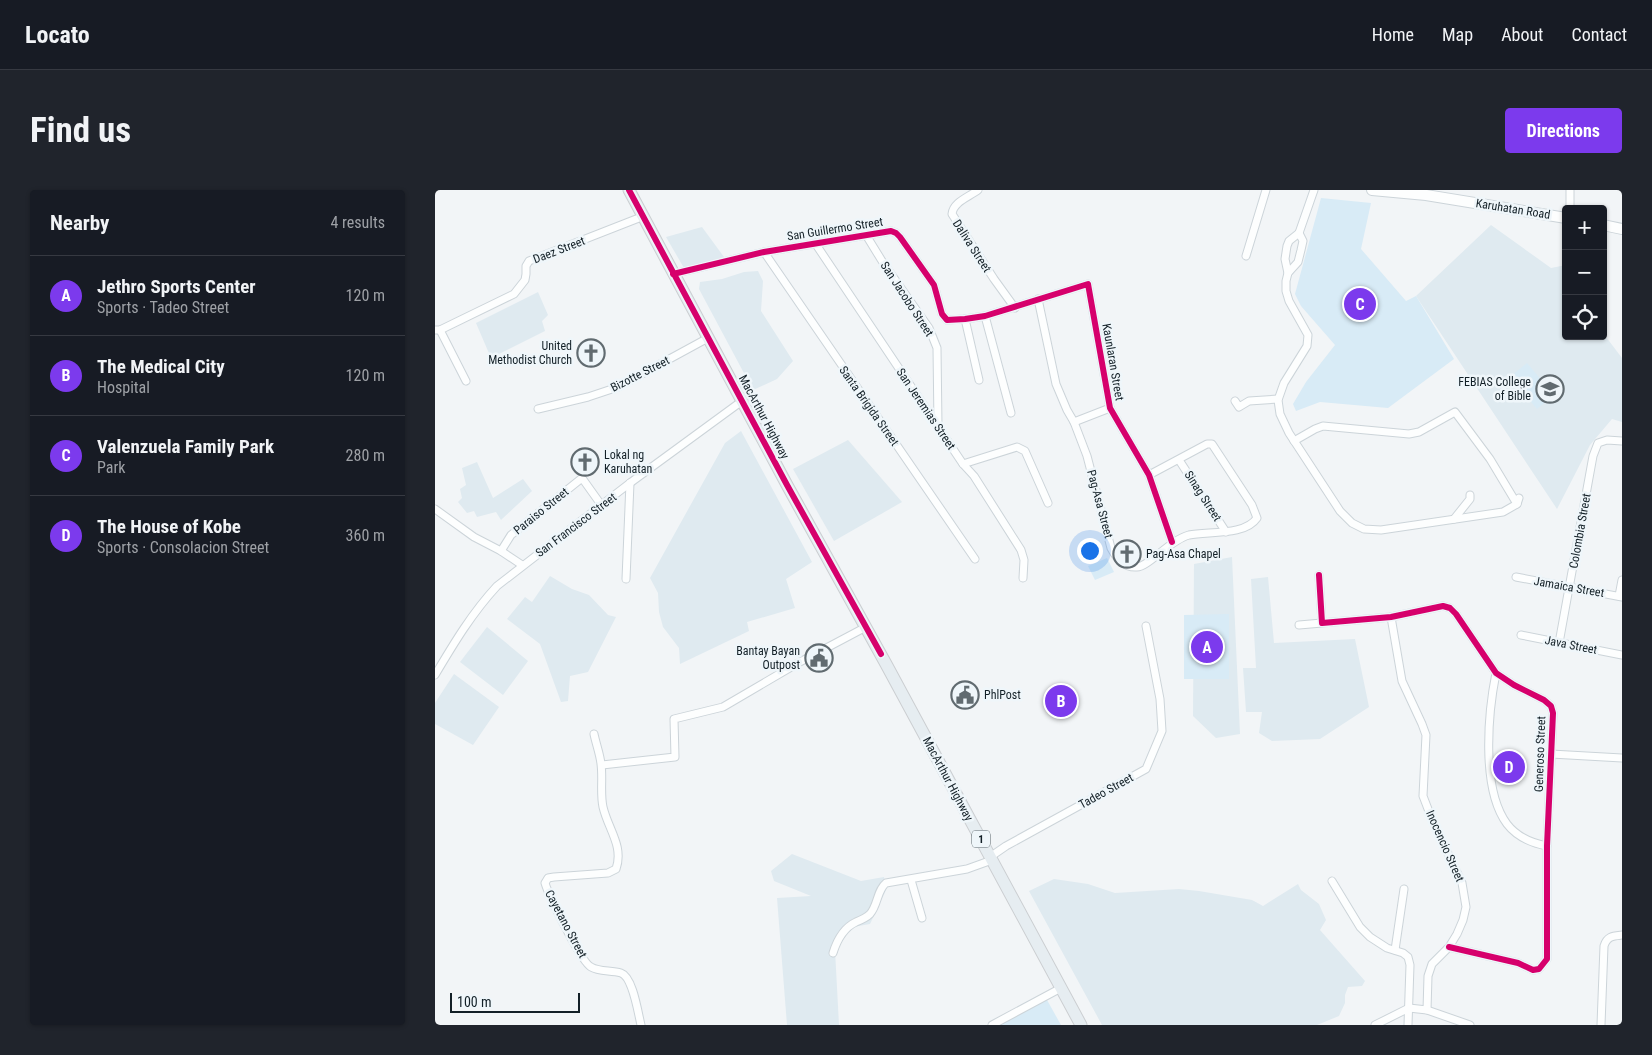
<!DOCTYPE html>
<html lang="en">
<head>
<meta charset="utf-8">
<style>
  body { margin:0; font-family:"Roboto Condensed",sans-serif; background:#20242c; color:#f1f3f6 }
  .controls { position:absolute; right:15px; top:15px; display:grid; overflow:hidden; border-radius:5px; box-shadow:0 1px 4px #0004 }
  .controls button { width:45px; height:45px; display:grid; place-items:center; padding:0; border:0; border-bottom:1px solid #363941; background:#171b24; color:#f1f3f6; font:25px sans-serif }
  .scale { position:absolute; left:15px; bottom:12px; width:130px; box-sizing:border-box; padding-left:5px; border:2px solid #132027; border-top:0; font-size:14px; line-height:18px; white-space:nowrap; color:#132027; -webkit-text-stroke:4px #eff6fa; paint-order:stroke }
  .you { position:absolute; left:654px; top:360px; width:18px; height:18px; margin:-12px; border:4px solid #fff; border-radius:50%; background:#1a73e8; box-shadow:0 0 0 8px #1a73e833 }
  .badge { display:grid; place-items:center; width:32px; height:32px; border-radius:50%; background:#7c3aed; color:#fff; font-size:16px; font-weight:700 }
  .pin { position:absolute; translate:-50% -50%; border:2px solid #fff; box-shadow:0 1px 5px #0006 }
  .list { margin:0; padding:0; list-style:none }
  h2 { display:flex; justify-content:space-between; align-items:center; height:65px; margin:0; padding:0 20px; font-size:21px }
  h2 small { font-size:16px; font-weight:400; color:#9ea1a6 }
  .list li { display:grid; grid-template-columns:32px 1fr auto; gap:15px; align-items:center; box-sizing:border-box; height:80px; padding:0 20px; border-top:1px solid #363941 }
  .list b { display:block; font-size:19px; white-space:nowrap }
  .list p { margin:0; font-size:16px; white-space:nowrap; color:#9ea1a6 }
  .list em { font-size:16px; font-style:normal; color:#9ea1a6 }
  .icon { flex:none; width:28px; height:28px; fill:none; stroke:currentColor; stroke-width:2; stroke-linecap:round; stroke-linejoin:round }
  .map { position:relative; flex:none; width:1187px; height:835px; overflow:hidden; border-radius:5px }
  header { display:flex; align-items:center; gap:30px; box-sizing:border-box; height:70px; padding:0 25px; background:#171b24; border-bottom:1px solid #363941 }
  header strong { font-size:24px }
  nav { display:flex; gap:28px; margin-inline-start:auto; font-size:18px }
  .intro { display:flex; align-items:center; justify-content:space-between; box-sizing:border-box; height:120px; padding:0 30px }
  h1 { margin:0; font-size:35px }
  .button { padding:12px 22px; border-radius:5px; background:#7c3aed; color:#fff; font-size:18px; font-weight:700 }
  main { display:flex; gap:30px; padding:0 30px }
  aside { flex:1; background:#171b24; border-radius:5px; box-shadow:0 1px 4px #0004 }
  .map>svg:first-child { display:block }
  .built { fill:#dfeaf0 }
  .green { fill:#d8ebf6 }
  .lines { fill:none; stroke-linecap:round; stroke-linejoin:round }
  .minor-casing { stroke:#ccd4d9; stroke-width:9 }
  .secondary-casing { stroke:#ccd4d9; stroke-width:12 }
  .trunk-casing { stroke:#cbced1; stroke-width:13 }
  .minor { stroke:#fdfefe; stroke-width:7 }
  .secondary { stroke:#fdfefe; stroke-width:10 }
  .trunk { stroke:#e6edf1; stroke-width:11 }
  .cycleway-casing { stroke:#eff6fa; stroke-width:9 }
  .cycleway { stroke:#d6006c; stroke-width:6 }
  .labels { text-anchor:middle; stroke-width:5; stroke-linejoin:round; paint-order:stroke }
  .shield { fill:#eff6fa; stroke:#556066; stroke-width:1 }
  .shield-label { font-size:11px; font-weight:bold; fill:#132027 }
  .street-label { font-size:12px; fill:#132027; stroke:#eff6fa }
  .poi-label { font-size:12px; fill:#132027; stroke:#eff6fa; text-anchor:end }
</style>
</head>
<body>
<header>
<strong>Locato</strong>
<nav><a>Home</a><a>Map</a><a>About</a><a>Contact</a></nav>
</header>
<div class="intro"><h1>Find us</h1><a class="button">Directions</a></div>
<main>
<aside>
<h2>Nearby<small>4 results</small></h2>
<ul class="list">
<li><span class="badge">A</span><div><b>Jethro Sports Center</b><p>Sports · Tadeo Street</p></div><em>120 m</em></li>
<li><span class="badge">B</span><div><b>The Medical City</b><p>Hospital</p></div><em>120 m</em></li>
<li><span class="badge">C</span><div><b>Valenzuela Family Park</b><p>Park</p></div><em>280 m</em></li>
<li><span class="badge">D</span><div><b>The House of Kobe</b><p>Sports · Consolacion Street</p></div><em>360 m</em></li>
</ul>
</aside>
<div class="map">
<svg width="1187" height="835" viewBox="0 0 1187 835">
  <rect width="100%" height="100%" fill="#f2f5f7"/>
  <g class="built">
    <polygon points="1056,35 1116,78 1131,75 1131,146 1168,146 1168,143 1187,168 1187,232 1177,229 1155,255 1122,319 981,106"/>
    <polygon points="267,37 289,67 249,78 231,47"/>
    <polygon points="323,81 328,91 326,121 358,171 342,189 318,200 264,99 265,92 287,89 309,82"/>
    <polygon points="103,102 113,125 107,131 110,141 56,168 41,133"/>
    <polygon points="306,241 377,372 351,389 360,418 312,432 314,441 245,474 244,458 228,437 224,422 223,403 215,388 290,253"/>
    <polygon points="413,250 467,312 399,351 358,279"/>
    <polygon points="42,272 58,308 88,289 97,301 66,330 61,322 42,327 39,321 32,323 23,312 27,308 25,299 31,295 27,278"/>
    <polygon points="797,367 805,544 781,548 758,526 759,374"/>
    <polygon points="115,386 137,399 154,405 173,425 181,427 153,482 135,486 133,511 126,512 105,454 72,429 90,407 97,412"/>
    <polygon points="833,387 839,453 920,449 934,517 885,549 837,551 824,543 827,522 811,522 808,478 821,478 816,389"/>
    <polygon points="52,437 93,471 68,505 25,472"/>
    <polygon points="19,484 64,517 38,555 0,534 0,513"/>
    <polygon points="357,664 426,691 449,687 451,700 435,734 418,737 400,760 404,835 352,835 342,708 376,706 339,691 336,681"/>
    <polygon points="619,689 653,694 680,703 744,699 764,701 817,710 828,716 863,694 866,700 884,714 891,730 885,740 930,791 927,796 913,797 910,805 910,813 904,826 882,835 667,835 594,701"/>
  </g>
  <g class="green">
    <polygon points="886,8 936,13 926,59 971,111 981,106 1019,169 953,218 885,212 861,221 858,214 871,192 900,155 866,116 860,104"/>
    <polygon points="1092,173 1119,205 1102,219 1075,187"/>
    <polygon points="672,368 679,382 660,390 653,376"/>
    <polygon points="794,424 794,489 749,489 749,425"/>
    <polygon points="612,810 626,835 564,835"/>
  </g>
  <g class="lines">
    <g class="minor-casing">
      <g id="minor">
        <path d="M543,0c-9,7 -25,12 -26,24l42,65 21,29"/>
        <polyline points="1135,19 1135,0"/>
        <polyline points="864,43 868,51 866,60 863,72 853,83 851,91 851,101 854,111 873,145 872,156 849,193 843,210 845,224 854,243 905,321 917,333 929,339 946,340 1068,322 1082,314 1084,308"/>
        <polyline points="431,45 447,71 494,138 502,158 503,236"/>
        <polyline points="380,53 528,274 539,286 586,360 589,370 588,388"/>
        <polyline points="329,62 540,369"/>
        <polyline points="811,66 831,0"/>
        <polyline points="853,83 850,69 852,56 854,51 864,43 879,0"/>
        <polyline points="238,84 329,62 456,41 461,43 465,47 499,95 507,124 512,130 530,129 550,126 653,94 675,218 714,285 737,352"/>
        <path d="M603,109l18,85 11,26 7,12 13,34 24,92c6,11 13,20 26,19 11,0 33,-27 52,-32 19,-4 56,1 68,-17l-5,-13 -40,-61h-5l-58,31"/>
        <polyline points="550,126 576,223"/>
        <polyline points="530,129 544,190"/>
        <polyline points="0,140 5,140 79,104 90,90 91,84 91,76 94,71 209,26"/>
        <polyline points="5,140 31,191"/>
        <polyline points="800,211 804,217 814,211 843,209"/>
        <polyline points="103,219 153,207 183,197 273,148"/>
        <polyline points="639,232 675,218"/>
        <polyline points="859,251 880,239 888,236 974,244 984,242 1020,222 1055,269 1082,314"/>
        <polyline points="744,270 791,342"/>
        <polyline points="528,274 582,257 590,261 613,313"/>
        <polyline points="0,319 39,347 66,361 87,375"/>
        <polyline points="1019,329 1035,309 1035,305"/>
        <polyline points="66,361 76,345 147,288 167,316"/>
        <polyline points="884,385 887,433 956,427 1008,416 1015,418 1021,424 1061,483 1079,495 1109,510 1116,516 1118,523 1112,656 1112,769 1104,779 1098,780 1083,773 1014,757"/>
        <polyline points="1081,387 1187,407"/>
        <polyline points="191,389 195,293"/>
        <polyline points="1184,406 1187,390"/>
        <polyline points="956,427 967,491 987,534 991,545 988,606 998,632 1027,693 1031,717 1028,730 1022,744 1014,757 997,774 993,786 992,820"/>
        <polyline points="864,435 887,433"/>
        <polyline points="1086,445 1187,465"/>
        <polyline points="1124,453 1158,266 1163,253 1172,250 1187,251"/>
        <path d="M1061,483c-8,40 -15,116 11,151 10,13 24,19 40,22"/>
        <path d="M0,485c19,-32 37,-62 62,-89l133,-103 112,-82"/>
        <path d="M159,544c2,10 6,20 7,30 2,14 -1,29 2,43 5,22 21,39 13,62l-8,4 -54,4 -6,1 -3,5c4,13 36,79 46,84 8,5 20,3 30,6 12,4 17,40 20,52"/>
        <polyline points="1116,564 1187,568"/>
        <polyline points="167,575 240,567 239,529 288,517 363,473 431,437"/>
        <polyline points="555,667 571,656 711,579 727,541 725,509 711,436"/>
        <polyline points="476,690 487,728"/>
        <polyline points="897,691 925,737 935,747 952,758 968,763 973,767 975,775 973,835"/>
        <polyline points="960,760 969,699"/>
        <path d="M398,763c4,-13 10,-25 23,-31 5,-2 10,-4 14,-8 8,-9 7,-24 16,-31l81,-14 25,-9"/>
        <polyline points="557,835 626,798"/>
        <polyline points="940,835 974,818 992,820 1035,835"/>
        <path d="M1166,835l3,-79c3,-10 9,-10 18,-11"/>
      </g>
    </g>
    <g class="secondary-casing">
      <g id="secondary">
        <polyline points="937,0 991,5 1131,28"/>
        <polyline points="1168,35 1187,39"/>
      </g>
    </g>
    <g class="trunk-casing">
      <polyline id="trunk" points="194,0 352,295 451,474 646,835"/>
    </g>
    <use href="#minor" class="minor"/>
    <use href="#secondary" class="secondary"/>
    <use href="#trunk" class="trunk"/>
    <g class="cycleway-casing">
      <g id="cycleway">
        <polyline points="194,0 352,295 446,464"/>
        <polyline points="238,84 329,62 456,41 461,43 465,47 499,95 507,124 512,130 530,129 550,126 653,94 675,218 714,285 737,352"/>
        <polyline points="884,385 887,433 956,427 1008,416 1015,418 1021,424 1061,483 1079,495 1109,510 1116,516 1118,523 1112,656 1112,769 1104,779 1098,780 1083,773 1014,757"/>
      </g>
    </g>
    <use href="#cycleway" class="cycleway"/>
  </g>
  <defs>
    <g id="church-ring" transform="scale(1.4375)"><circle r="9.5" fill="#eff6fa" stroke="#616b70" stroke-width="1.5"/><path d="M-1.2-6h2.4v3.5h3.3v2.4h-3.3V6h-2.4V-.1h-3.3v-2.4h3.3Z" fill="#616b70"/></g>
    <g id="university-ring" transform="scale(1.4375)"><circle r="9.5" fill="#eff6fa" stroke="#616b70" stroke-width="1.5"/><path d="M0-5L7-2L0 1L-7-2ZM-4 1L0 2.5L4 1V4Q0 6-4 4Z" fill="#616b70"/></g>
    <g id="civic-ring" transform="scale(1.4375)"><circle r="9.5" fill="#eff6fa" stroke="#616b70" stroke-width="1.5"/><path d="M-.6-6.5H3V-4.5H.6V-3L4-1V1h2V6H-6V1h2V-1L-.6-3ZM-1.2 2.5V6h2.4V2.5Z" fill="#616b70"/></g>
  </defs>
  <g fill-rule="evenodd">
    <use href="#church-ring" x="156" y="163"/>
    <use href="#university-ring" x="1115" y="199"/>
    <use href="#church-ring" x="150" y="272"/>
    <use href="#church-ring" x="692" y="364"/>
    <use href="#civic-ring" x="384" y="468"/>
    <use href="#civic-ring" x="530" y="505"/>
  </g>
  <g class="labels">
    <rect class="shield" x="537" y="640.5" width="18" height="17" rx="4"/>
    <g class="shield-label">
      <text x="546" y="653">1</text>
    </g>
    <g class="street-label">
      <text transform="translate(1078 19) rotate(9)" y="4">Karuhatan Road</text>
      <text transform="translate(400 39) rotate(-9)" y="4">San Guillermo Street</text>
      <text transform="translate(537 56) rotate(57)" y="4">Daliva Street</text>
      <text transform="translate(124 60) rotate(-21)" y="4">Daez Street</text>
      <text transform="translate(472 109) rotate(57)" y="4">San Jacobo Street</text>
      <text transform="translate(678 172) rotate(80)" y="4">Kaunlaran Street</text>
      <text transform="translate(205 184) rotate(-27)" y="4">Bizotte Street</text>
      <text transform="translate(434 216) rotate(55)" y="4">Santa Brigida Street</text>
      <text transform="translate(491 219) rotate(56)" y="4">San Jeremias Street</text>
      <text transform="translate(329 227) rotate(62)" y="4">MacArthur Highway</text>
      <text transform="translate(768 306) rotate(57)" y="4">Sinag Street</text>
      <text transform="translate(665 314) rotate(75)" y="4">Pag-Asa Street</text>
      <text transform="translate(106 321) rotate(-39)" y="4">Paraiso Street</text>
      <text transform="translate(141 335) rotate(-37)" y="4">San Francisco Street</text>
      <text transform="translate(1145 341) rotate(-80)" y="4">Colombia Street</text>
      <text transform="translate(1134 397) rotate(10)" y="4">Jamaica Street</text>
      <text transform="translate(1136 455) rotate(11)" y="4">Java Street</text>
      <text transform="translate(1105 564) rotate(-88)" y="4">Generoso Street</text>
      <text transform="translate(513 589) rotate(62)" y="4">MacArthur Highway</text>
      <text transform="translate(671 601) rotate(-29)" y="4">Tadeo Street</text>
      <text transform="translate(1010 656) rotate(66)" y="4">Inocencio Street</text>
      <text transform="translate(131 734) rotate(62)" y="4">Cayetano Street</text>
    </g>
    <g class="poi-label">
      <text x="137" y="160">United<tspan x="137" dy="14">Methodist Church</tspan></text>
      <text x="1096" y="196">FEBIAS College<tspan x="1096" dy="14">of Bible</tspan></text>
      <text x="169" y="269" text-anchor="start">Lokal ng<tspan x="169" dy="14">Karuhatan</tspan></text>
      <text x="711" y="368" text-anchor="start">Pag-Asa Chapel</text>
      <text x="365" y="465">Bantay Bayan<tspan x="365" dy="14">Outpost</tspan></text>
      <text x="549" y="509" text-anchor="start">PhlPost</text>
    </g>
  </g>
</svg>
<div class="controls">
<button>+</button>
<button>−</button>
<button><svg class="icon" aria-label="locate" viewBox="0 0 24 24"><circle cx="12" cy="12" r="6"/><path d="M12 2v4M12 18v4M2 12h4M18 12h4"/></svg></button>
</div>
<div class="scale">100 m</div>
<div class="you"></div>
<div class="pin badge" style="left:772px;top:457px">A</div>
<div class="pin badge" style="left:626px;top:511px">B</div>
<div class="pin badge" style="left:925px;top:114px">C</div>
<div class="pin badge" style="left:1074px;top:577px">D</div>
</div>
</main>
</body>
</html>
